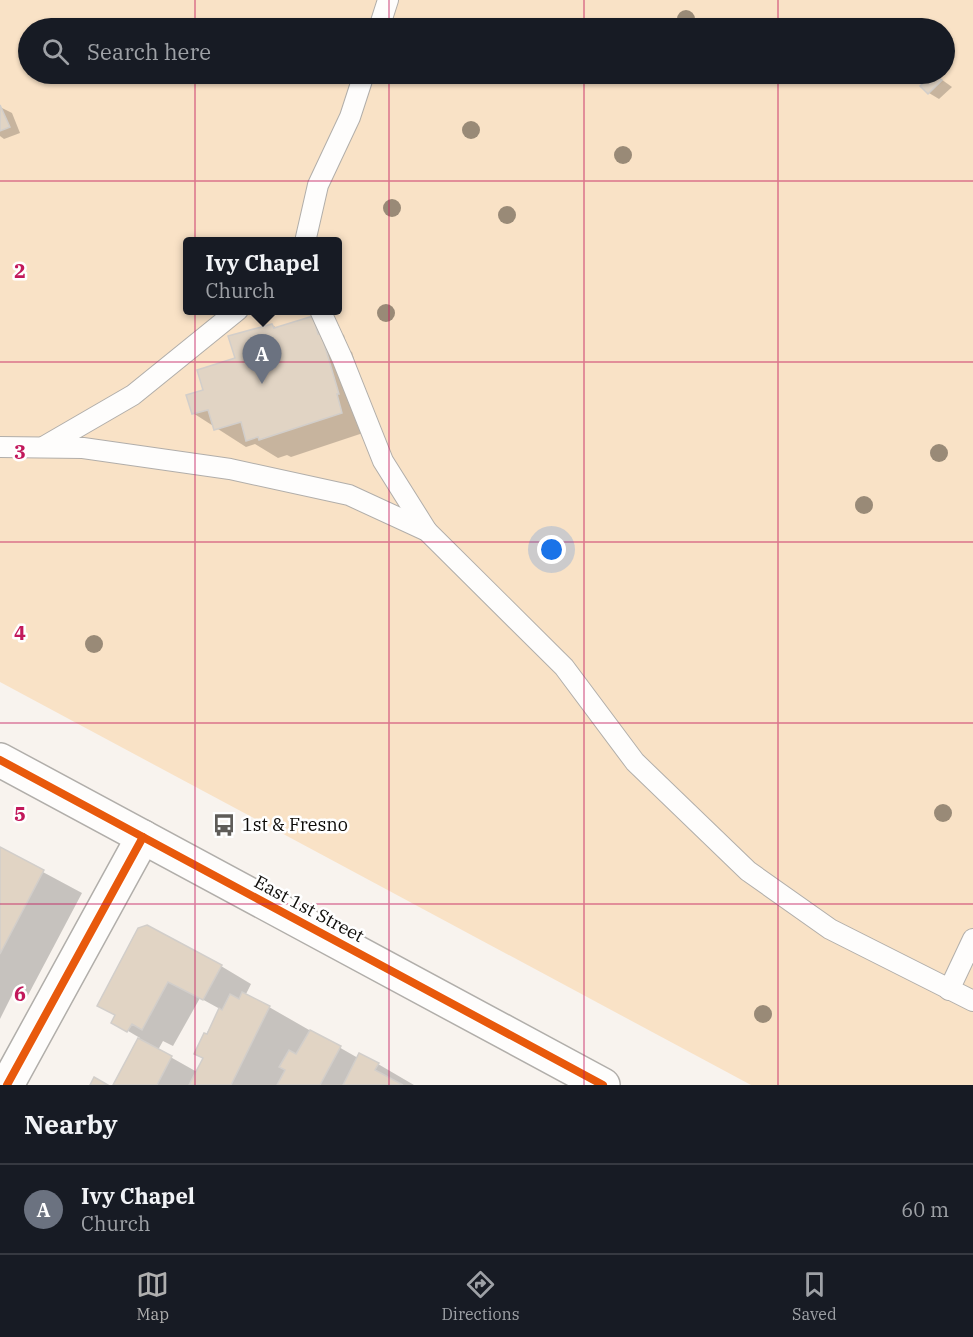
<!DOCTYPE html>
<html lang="en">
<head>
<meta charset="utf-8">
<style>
  body { margin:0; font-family:"IBM Plex Serif",serif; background:#20242c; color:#f1f3f6 }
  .you { position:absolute; left:552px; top:550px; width:21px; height:21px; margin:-15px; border:4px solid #fff; border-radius:50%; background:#1a73e8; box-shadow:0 0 0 9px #1a73e833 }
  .badge { display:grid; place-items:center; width:39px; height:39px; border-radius:50%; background:#afafaf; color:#fff; font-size:20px; font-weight:700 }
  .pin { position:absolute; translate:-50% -50px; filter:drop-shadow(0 2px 3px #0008) }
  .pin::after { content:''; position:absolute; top:32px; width:21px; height:18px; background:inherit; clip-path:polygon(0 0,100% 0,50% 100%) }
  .popup { position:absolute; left:183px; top:237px; width:159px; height:78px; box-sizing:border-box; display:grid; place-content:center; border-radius:6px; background:#171b24; filter:drop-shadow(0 2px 4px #0005); font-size:20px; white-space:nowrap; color:#9ea1a6 }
  .popup b { font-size:22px; color:#f1f3f6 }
  .popup::after { content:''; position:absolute; left:50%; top:100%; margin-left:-12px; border:12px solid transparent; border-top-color:#171b24 }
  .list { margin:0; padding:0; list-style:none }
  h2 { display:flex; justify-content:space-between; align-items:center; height:78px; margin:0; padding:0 24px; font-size:26px }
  h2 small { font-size:20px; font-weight:400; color:#9ea1a6 }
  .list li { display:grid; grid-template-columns:39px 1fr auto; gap:18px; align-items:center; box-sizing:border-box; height:90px; padding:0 24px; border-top:2px solid #363941 }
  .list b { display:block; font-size:22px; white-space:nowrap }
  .list p { margin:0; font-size:20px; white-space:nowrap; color:#9ea1a6 }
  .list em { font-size:20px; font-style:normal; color:#9ea1a6 }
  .icon { flex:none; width:33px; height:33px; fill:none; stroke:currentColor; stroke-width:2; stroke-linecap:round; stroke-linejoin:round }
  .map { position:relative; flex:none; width:973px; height:1085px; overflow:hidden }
  .search { position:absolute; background:#171b24; box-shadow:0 2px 4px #0004; left:18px; right:18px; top:18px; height:66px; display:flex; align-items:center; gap:15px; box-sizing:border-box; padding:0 21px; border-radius:33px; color:#9ea1a6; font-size:22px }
  .sheet { height:168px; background:#171b24 }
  nav { display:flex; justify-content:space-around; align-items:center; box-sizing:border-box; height:84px; border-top:2px solid #363941; background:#171b24; font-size:16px; color:#9ea1a6 }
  nav a { display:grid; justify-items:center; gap:3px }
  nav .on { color:#afafaf }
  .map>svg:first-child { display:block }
  .green { fill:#f9e2c6; fill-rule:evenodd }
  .shadow { fill:#0003; fill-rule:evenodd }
  .building { fill:#e1d4c4; stroke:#d2ceca; stroke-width:1.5 }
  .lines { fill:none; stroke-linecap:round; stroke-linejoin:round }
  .lane-casing { stroke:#b1aeaa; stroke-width:22 }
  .street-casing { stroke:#b1aeaa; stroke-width:36 }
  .secondary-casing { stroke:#b1aeaa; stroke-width:36 }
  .lane { stroke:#fefdfc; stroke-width:20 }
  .street { stroke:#fefdfc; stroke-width:33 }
  .secondary { stroke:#fefdfc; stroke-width:33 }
  .cycleway-casing { stroke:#fff; stroke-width:11 }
  .cycleway { stroke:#e8590c; stroke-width:8 }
  .tree { fill:#998a77 }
  .grid { fill:none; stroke:#c2185b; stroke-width:1.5; stroke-opacity:0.55 }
  .labels { text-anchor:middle; stroke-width:5; stroke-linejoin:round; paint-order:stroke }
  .poi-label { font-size:18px; fill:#0d0b08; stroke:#fff; text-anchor:start }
  .street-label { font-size:18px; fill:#0d0b08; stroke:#fff }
  .grid-label { font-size:20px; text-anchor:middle; font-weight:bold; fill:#c2185b; stroke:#fff; stroke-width:5; stroke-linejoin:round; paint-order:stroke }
</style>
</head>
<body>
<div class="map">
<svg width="973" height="1085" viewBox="0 0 973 1085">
  <rect width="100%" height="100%" fill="#f8f3ee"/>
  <path class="green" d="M0,0h973v1085h-222l-751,-403zM28,28h916v46h-916zM187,242h150v68h-150z"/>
  <g class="shadow">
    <polygon points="934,74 952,87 939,99 929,93 922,86"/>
    <polygon points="0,107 12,113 20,133 4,139 0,136"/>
    <polygon points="313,317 344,335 348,350 352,352 369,411 372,430 291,457 287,455 278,458 255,444 246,447 193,413 205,391 272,325 277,328"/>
    <polygon points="0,849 82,893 26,999 13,993 0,1019"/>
    <path d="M140,929l81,37 30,18 -6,12 24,11 89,51 20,6 36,21h-299l25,-47 -27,-16zM200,998l20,11 -24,44 8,5 -7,14 -39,-22 5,-9 10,5z"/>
  </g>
  <g class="building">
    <polygon points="933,74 942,80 928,94 920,86"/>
    <polygon points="0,105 10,127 0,131"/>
    <polygon points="313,316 318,334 321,333 339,394 337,394 342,413 259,440 258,437 246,441 241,422 214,430 208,410 192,414 186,395 203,390 197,370 235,358 228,336 272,324 274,328"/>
    <polygon points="0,847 44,870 0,954"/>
    <polygon points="147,925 222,965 203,1000 168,982 142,1030 132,1024 127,1032 111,1023 115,1015 97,1006 138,928"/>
    <polygon points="242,992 270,1006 231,1085 189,1085 203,1058 194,1054 204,1033 207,1034 219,1008 222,1010 230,994 239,999"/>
    <polygon points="310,1030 341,1046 320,1085 277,1085 285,1070 279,1067 289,1050 296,1054"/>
    <polygon points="138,1038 172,1056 157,1085 113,1085"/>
    <polygon points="359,1053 379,1063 375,1070 403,1085 343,1085"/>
    <polygon points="94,1077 108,1085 90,1085"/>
  </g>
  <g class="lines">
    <g class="lane-casing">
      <g id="lane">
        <polyline points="379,28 388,0"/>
        <polyline points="305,242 318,185 350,117 364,74"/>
        <polyline points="320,310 342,358 383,461 427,531"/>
        <polyline points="45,446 133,395 238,310"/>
        <polyline points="0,447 83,448 230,469 349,495 427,531 564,667 635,762 748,871 830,929 973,1001"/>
        <polyline points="949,990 973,939"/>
      </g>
    </g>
    <g class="street-casing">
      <polyline id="street" points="7,1085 143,837"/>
    </g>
    <g class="secondary-casing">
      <polyline id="secondary" points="0,760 603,1085"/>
    </g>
    <use href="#lane" class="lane"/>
    <use href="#street" class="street"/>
    <use href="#secondary" class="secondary"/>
    <g class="cycleway-casing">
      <g id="cycleway">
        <polyline points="0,760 603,1085"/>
        <polyline points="7,1085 143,837"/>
      </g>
    </g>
    <use href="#cycleway" class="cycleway"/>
  </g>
  <g class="tree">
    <circle cx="686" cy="19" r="9"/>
    <circle cx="471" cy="130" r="9"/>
    <circle cx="623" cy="155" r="9"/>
    <circle cx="392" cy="208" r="9"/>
    <circle cx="507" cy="215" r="9"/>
    <circle cx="386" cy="313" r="9"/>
    <circle cx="939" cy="453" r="9"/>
    <circle cx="864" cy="505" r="9"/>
    <circle cx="94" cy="644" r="9"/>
    <circle cx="943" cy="813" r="9"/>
    <circle cx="763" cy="1014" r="9"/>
  </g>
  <path class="grid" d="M195,0v28M389,0v28M584,0v28M778,0v28M195,74v1011M389,74v1011M584,74v1011M778,74v1011M0,181h973M0,362h973M0,542h973M0,723h973M0,904h973"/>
  <defs>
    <g id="bus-bare" transform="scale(1.8)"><path d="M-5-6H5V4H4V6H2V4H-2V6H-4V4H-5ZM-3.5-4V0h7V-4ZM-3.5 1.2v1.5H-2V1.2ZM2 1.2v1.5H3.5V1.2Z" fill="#5f5c58" stroke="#fff" stroke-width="2.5" paint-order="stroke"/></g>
  </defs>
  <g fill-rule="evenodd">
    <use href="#bus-bare" x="224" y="825"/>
  </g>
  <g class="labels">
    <g class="poi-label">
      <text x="242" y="831">1st &amp; Fresno</text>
    </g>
    <g class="street-label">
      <text transform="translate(309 909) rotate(28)" y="6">East 1st Street</text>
    </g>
  </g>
  <g class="grid-label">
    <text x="20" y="278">2</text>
    <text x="20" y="459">3</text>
    <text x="20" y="640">4</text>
    <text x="20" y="821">5</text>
    <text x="20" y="1001">6</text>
  </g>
</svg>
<div class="you"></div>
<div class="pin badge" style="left:262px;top:384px;background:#6b7280">A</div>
<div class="popup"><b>Ivy Chapel</b>Church</div>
<div class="search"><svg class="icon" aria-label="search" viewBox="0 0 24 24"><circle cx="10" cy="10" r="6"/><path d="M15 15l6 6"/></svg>Search here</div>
</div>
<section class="sheet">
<h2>Nearby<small></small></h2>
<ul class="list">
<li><span class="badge" style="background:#6b7280">A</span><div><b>Ivy Chapel</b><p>Church</p></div><em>60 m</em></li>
</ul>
</section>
<nav>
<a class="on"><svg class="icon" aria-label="map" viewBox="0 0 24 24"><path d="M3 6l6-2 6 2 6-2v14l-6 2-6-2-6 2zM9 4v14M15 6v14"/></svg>Map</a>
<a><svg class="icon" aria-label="directions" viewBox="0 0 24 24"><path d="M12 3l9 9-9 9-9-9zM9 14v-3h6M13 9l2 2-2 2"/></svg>Directions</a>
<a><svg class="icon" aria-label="saved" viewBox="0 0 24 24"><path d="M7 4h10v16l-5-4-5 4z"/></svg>Saved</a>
</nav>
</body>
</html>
